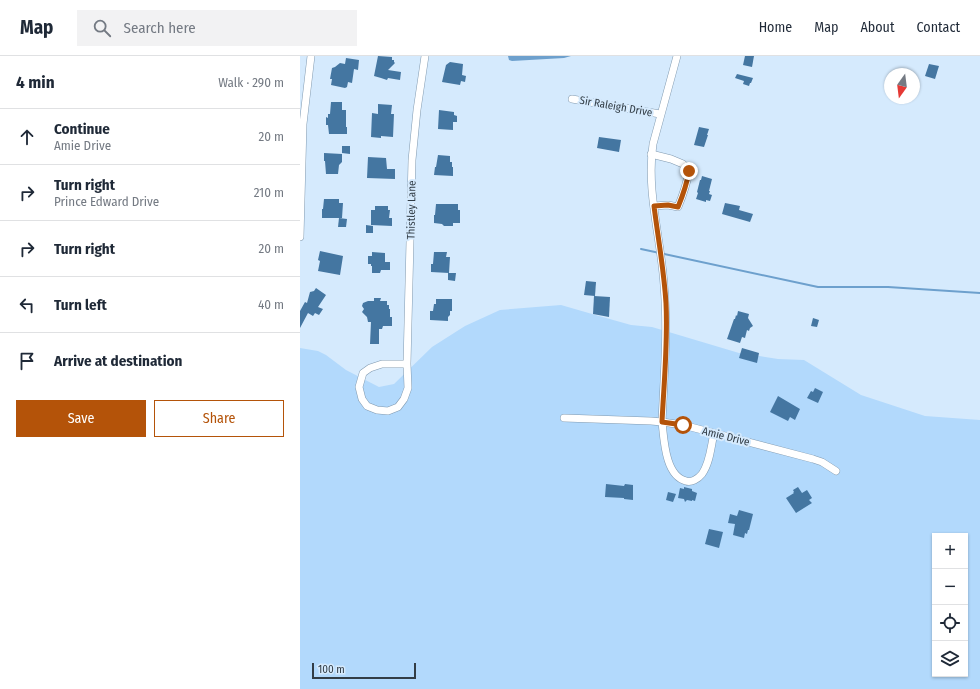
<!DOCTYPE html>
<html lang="en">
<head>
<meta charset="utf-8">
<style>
  body { margin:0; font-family:"Fira Sans Condensed",sans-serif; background:#f2f2f3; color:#1f2937 }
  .controls { position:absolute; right:12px; bottom:12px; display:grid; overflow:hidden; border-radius:0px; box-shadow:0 1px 3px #0004 }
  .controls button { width:36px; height:36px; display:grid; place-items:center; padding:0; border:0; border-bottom:1px solid #e0e1e3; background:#fff; color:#1f2937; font:20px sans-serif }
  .compass { position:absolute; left:584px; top:12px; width:36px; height:36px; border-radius:50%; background:#fff; box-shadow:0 1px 3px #0004; rotate:194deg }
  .scale { position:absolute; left:12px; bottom:10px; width:104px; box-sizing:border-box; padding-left:4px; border:2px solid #323d46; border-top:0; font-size:11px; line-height:14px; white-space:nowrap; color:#323d46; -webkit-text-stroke:3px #d5eafd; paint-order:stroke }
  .stop { position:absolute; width:12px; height:12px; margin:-9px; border:3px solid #b45309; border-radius:50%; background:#fff }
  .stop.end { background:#b45309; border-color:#fff; box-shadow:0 1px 4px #0008 }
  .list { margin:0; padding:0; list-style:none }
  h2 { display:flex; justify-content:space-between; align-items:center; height:52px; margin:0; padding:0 16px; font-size:17px }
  h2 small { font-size:13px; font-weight:400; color:#747a83 }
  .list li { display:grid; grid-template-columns:26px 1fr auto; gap:12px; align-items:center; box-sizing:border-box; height:56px; padding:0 16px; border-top:1px solid #e0e1e3 }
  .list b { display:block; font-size:15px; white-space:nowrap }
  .list p { margin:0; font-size:13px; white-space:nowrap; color:#747a83 }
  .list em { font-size:13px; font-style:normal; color:#747a83 }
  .actions { display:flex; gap:8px; padding:12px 16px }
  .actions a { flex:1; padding:9px 0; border:1px solid #b45309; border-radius:0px; text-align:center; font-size:14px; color:#b45309 }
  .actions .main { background:#b45309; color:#fff }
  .icon { flex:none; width:22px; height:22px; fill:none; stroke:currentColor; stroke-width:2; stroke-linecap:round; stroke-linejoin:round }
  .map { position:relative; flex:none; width:680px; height:633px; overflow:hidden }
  header { display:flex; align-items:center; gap:24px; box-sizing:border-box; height:56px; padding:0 20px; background:#fff; border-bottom:1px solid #e0e1e3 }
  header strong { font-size:19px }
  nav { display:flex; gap:22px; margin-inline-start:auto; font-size:14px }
  .search { width:280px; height:36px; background:#f2f2f3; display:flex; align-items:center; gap:10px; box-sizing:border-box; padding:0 14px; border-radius:0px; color:#747a83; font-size:15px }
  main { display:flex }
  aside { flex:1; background:#fff }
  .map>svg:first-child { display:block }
  .green { fill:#b2d9fc; fill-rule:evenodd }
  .water { fill:#6da0cd }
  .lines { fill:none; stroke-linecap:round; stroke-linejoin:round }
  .stream { stroke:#6da0cd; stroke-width:2 }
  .building { fill:#4476a1 }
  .minor-casing { stroke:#819ab0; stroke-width:8 }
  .minor { stroke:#fff; stroke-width:7 }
  .route { stroke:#b45309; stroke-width:5 }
  .labels { text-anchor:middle; stroke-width:4; stroke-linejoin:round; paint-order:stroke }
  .street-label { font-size:11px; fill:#323d46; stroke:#d5eafd }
</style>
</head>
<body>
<header>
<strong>Map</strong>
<div class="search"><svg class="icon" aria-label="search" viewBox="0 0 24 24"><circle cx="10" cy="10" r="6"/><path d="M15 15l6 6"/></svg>Search here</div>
<nav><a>Home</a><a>Map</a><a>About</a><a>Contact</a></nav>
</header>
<main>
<aside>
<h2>4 min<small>Walk · 290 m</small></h2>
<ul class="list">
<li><svg class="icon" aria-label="ahead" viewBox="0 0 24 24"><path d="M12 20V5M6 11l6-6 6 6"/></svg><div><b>Continue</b><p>Amie Drive</p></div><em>20 m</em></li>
<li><svg class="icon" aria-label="right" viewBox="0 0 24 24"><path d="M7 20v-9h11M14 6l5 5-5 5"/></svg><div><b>Turn right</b><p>Prince Edward Drive</p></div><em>210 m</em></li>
<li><svg class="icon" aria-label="right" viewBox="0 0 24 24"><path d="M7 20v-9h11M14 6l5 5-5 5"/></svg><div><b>Turn right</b></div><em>20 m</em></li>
<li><svg class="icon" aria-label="left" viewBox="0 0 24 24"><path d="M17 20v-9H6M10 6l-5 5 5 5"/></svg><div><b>Turn left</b></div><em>40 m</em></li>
<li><svg class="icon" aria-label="arrive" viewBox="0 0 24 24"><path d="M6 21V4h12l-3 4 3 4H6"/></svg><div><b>Arrive at destination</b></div></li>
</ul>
<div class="actions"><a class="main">Save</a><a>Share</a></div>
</aside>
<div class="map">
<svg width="680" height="633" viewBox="0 0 680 633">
  <rect width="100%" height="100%" fill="#d5eafd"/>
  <path class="green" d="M261,249l38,11 32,9 21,2 87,26 39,6 26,1 57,35 64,21 55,4v269h-680v-341l18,3 8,4 20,15 33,17 15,-3 38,-37 33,-21 35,-16zM635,480h30v138h-30z"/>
  <polygon class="water" points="208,0 271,0 264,2 212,5 209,4"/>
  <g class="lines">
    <polyline class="stream" points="341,193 518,231 588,231 680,237"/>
  </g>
  <g class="building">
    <polygon points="78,0 92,1 92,4 94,4 94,6 95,7 88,14 101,16 100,24 88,22 87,24 81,22 74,20"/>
    <polygon points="445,0 454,0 452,11 443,9"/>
    <polygon points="46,2 59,4 58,14 54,13 52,27 48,26 47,31 45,32 31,29 32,23 30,23 32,12 35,11 40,7 45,8"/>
    <polygon points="150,6 163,8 162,19 166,20 165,26 161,25 160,29 142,26 146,9"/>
    <polygon points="629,8 639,10 635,23 625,20"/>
    <polygon points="437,18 453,22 451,27 450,27 449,30 443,28 444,25 435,22"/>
    <polygon points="31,46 42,46 42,54 46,54 46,71 47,71 47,78 29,78 28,69 26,69 26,61 28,62 28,58 30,58"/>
    <polygon points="78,48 92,49 91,58 94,58 93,81 81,80 81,82 71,81 72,57 78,58"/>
    <polygon points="139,54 154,56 154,59 157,60 157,66 153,66 153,74 138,73"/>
    <polygon points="399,71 409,73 407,79 408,79 404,91 394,89"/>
    <polygon points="299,81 321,84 319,96 297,92"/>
    <polygon points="42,90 50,90 50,98 42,97"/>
    <polygon points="24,97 42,98 42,106 39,109 38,118 26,118 25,105 24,105"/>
    <polygon points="138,99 150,100 150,106 152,106 152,111 153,111 153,120 134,119 135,111 136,111"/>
    <polygon points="68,101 86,102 87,113 95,113 95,123 67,122"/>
    <polygon points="402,120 412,123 409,135 410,135 409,138 412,139 410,145 406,144 406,146 396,143 398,137 397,136 400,124 401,124"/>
    <polygon points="24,143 39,143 39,147 43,147 42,162 22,162 22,153 23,153"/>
    <polygon points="425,147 440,150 439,154 453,158 450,166 422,158"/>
    <polygon points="136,148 158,148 158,154 160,154 160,167 153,167 153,170 144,170 142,168 134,167 134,159 135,159"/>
    <polygon points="75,150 88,150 88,154 90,154 89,162 92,162 92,170 71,169 71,154 75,154"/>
    <polygon points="39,162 47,163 46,171 38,171"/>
    <polygon points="66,169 73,170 73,177 66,177"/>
    <polygon points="20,195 43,200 40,219 18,215 20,205 18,204"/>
    <polygon points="72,196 85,197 85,206 90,206 90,214 81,214 80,217 72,217 72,210 71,210 71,208 68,208 68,200 72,200"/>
    <polygon points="134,196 147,196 146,201 150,201 149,217 131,216 131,208 133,208"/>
    <polygon points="148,217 156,217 155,225 148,224"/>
    <polygon points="286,225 296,226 295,240 284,239"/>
    <polygon points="16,232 26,239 18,251 23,253 19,259 15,257 13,260 8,257 0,272 0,255 5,246 7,247 10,236 14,235"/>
    <polygon points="294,240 310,241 309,261 293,258"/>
    <polygon points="74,242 81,242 80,245 87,245 87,249 89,249 89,253 90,253 90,261 92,261 92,270 83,270 82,273 79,273 79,288 70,288 71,266 68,266 67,261 62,256 64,253 62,250 63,247 68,245 74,245"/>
    <polygon points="136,243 152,243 152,255 150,255 150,259 148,261 148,265 130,264 130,255 133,255 134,248 136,248"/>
    <polygon points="438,255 449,258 448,262 453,270 450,272 449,275 447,274 445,282 442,281 440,287 427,283 434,263 435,263 436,259 437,260"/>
    <polygon points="513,262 519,264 517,271 511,270"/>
    <polygon points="442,292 459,297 457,307 439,302"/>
    <polygon points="515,332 523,336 518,347 507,342 511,335 513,336"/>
    <polygon points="478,340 500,353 495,364 490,361 488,365 470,356"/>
    <polygon points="306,428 324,430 325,428 333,429 333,444 324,443 324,442 305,441"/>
    <polygon points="384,431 392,433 392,435 397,437 395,445 392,444 392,445 387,444 385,446 384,443 378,442 380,432 384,433"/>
    <polygon points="498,431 502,437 507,434 512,442 509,444 512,447 496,457 486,442 494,437 493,436 494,436 493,434"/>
    <polygon points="368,436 376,438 373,446 366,444"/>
    <polygon points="439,454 453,458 449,474 448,474 447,478 445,477 444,482 433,479 435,468 428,467 430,458 437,460"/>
    <polygon points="409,473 423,476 419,492 405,488"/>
  </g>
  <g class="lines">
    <g class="minor-casing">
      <g id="minor">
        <path d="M377,0l-24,88c-7,47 8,94 11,141 4,46 0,91 -2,137 2,17 3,54 24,59 5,2 12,-2 16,-7 8,-11 9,-28 12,-41"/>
        <polyline points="272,43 360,58"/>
        <path d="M351,98l20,5 12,5 6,7c-2,12 -6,24 -11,36l-10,-2 -14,1"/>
        <polyline points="0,181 3,68 11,0"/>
        <polyline points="107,308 82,308 70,312 63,317 59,331 62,343 67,350 77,354 88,355 98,351 104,343 108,332 107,308 112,104 117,54 125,0"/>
        <polyline points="264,362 351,365 362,366 383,369 513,403 522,406 536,415"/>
      </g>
    </g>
    <use href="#minor" class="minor"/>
  </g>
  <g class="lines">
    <path class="route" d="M383,369l-21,-3c2,-40 6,-80 4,-119 -2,-33 -8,-65 -12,-97l14,-1 10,2c5,-12 9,-24 11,-36"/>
  </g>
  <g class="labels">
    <g class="street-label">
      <text transform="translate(316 50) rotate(10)" y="4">Sir Raleigh Drive</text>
      <text transform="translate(111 154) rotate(-89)" y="4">Thistley Lane</text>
      <text transform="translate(426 380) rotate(14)" y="4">Amie Drive</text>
    </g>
  </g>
</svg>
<div class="controls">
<button>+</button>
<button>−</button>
<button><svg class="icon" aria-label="locate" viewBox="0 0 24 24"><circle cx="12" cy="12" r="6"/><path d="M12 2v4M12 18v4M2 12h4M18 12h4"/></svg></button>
<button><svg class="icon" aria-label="layers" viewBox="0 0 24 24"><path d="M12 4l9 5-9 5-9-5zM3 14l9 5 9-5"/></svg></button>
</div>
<svg class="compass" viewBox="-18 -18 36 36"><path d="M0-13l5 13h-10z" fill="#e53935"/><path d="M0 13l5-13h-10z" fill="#747a83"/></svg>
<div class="scale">100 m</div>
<div class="stop" style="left:383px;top:369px"></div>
<div class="stop end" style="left:389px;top:115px"></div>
</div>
</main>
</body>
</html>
